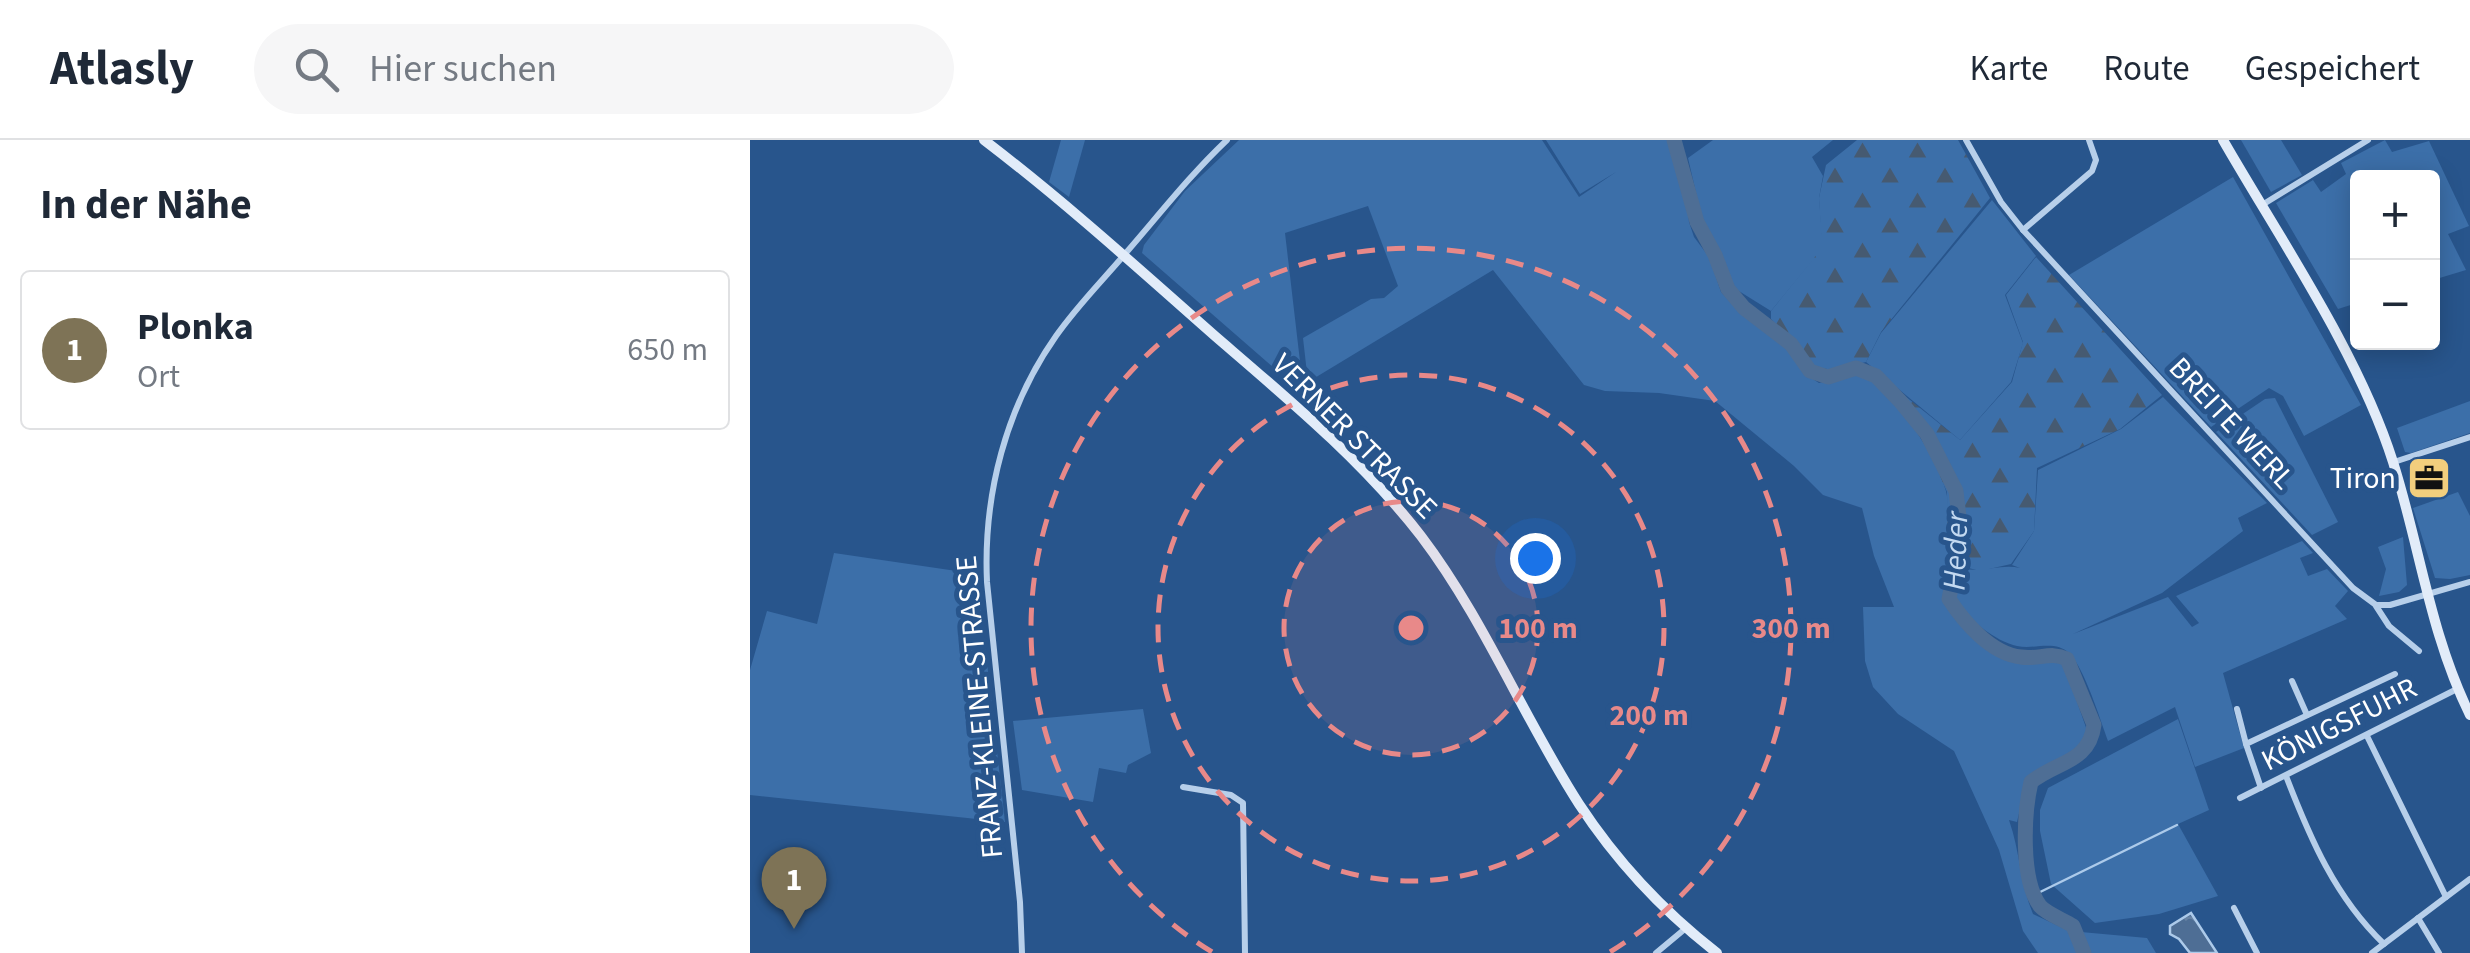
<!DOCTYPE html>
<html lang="de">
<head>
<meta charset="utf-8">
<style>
  body { margin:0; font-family:"Source Sans 3",sans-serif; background:#f6f6f7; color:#1f2937 }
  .controls { position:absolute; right:30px; top:30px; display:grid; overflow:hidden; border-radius:10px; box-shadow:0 5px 25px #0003 }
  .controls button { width:90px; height:90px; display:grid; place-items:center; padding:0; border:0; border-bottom:2px solid #e0e1e3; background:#fff; color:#1f2937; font:50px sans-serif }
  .you { position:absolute; left:785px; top:418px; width:35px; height:35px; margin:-25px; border:8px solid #fff; border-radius:50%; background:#1a73e8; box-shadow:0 0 0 15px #1a73e833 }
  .badge { display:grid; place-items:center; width:65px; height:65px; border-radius:50%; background:#7e7356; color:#fff; font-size:32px; font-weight:700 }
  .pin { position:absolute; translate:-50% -82px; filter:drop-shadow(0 2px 5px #0008) }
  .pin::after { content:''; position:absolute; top:52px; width:35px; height:30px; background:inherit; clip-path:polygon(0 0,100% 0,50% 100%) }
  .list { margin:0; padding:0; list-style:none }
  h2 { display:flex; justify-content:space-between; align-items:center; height:130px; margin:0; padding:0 40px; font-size:42px }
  h2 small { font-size:32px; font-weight:400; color:#747a83 }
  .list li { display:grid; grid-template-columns:65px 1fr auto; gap:30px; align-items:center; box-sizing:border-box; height:160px; margin:0 20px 20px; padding:0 20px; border:2px solid #e0e1e3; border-radius:10px }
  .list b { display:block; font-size:38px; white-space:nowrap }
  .list p { margin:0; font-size:32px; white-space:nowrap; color:#747a83 }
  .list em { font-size:32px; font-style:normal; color:#747a83 }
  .icon { flex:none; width:55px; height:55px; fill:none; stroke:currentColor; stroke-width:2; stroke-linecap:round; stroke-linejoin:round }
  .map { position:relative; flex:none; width:1720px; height:813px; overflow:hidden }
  header { display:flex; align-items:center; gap:60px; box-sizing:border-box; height:140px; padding:0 50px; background:#fff; border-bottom:2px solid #e0e1e3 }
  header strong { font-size:48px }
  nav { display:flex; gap:55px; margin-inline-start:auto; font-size:35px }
  .search { width:700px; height:90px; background:#f6f6f7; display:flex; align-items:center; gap:25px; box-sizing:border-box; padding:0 35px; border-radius:55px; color:#747a83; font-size:38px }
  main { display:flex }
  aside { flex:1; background:#fff }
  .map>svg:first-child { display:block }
  .green { fill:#3c6fa9 }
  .forest { fill:url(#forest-firs) }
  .water { fill:url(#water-ripples); stroke:#accaea; stroke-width:2.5 }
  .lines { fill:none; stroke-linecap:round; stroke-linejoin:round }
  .stream { stroke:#accaea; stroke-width:2.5 }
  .river { stroke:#4e6e95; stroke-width:15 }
  .minor { stroke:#b7cfea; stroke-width:6 }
  .secondary { stroke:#e2ecf9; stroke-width:10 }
  .ring { fill:none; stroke:#e88989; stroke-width:5; stroke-dasharray:18 12 }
  .labels { text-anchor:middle; stroke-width:10; stroke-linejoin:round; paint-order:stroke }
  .street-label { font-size:30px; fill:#fff; stroke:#28558c }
  .poi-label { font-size:30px; fill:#fff; stroke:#28558c; text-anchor:end }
  .water-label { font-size:32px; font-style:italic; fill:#c3d9f1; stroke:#28558c }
  .centre { fill:#e88989; stroke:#28558c; stroke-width:5 }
  .ring-label { font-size:30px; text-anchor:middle; font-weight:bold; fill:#e88989; stroke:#28558c; stroke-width:10; stroke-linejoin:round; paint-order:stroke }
</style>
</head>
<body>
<header>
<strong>Atlasly</strong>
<div class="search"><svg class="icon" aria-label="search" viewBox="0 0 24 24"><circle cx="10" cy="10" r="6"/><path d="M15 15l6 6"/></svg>Hier suchen</div>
<nav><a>Karte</a><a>Route</a><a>Gespeichert</a></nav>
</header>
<main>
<aside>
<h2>In der Nähe<small></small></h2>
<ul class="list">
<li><span class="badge">1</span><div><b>Plonka</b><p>Ort</p></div><em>650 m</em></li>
</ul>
</aside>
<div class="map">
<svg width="1720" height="813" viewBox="0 0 1720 813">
  <defs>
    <pattern id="forest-firs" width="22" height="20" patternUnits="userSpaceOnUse" patternTransform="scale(2.5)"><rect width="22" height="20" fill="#3c6fa9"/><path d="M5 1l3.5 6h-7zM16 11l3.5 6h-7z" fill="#465a71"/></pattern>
    <pattern id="water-ripples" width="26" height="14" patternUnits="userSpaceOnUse" patternTransform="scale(2.5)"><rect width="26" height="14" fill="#4e6e95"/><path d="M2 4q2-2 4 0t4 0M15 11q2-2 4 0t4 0" fill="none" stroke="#6984a5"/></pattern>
  </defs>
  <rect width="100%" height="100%" fill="#28558c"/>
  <g class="green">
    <polygon points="311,0 335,0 319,57 299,42"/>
    <path d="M489,0h303l37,57 37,-25 -36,22 -34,-54h124l17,58 2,24 5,15 15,20 12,35 21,23 45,33 21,28 11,7c11,-3 27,-10 38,-9 32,4 82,88 89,117 4,17 1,39 2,56l6,7c-4,14 -14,33 -9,47 9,25 54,59 80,61 15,1 25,-7 38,0l26,74 -9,12 -53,31 -10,43 -8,-2c11,31 11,64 24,94l36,17 10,22h-41l-15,-22 -24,-81 -45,-99 -56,-37 -25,-27 -8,-26 -2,-54h31l-20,-51 -12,-48 -39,-13 -29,-29 -79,-65 -56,-8 -54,-2 -21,-6 -91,-115 -185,112 -5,-44 68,-39 13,-1 14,-12 -30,-80 -83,27 18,154 -5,2 -156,-136 2,-8 41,-54z"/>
    <polygon points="963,0 1083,0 1062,17 1073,36 1069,58 1073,108 1021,171 984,148 971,115 953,83 938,18"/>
    <polygon points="1491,0 1531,0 1552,35 1521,52"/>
    <polygon points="1635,0 1642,12 1679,1 1719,86 1698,94 1716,130 1683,140 1682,38 1608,38 1607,163 1588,169 1526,63 1563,40 1571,52 1596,34 1591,23"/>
    <polygon points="1483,37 1611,265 1554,296 1533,256 1519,248 1461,287 1319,135"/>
    <polygon points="1242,60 1286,116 1255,155 1273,203 1261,242 1210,300 1116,222 1131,193"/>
    <path d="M1413,257l104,106 -29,15 5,13 -81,62 -89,41 95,-37 24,30 7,-4 -23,-27 126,-55 11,12 -13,5 8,18 19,-7 21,22 -13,15 12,13 -124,54 21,75 -49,19 -20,-60 -67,34c-8,-22 -23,-71 -38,-87 -15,-15 -35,-4 -53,-8 -20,-4 -53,-28 -61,-48 -4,-10 3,-21 9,-29 19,3 37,-5 55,-1l-8,-3 22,-34 4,-61 83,-41z"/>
    <polygon points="1525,258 1588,382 1562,395 1466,292 1515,259"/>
    <polygon points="1720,261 1720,293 1661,313 1655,312 1647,288"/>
    <polygon points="1708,352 1720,376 1720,435 1700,439 1685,438 1663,368"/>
    <polygon points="1653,397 1657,445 1649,452 1629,456 1636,429 1628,407"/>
    <polygon points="84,413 227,434 255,682 0,655 0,530 17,471 67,484"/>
    <polygon points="393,569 401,613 378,625 376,633 349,628 343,662 272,650 263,581"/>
    <polygon points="1428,579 1459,670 1428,684 1468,756 1409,774 1345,783 1301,744 1290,691 1290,670 1298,648"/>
    <polygon points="1331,792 1397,798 1406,813 1339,813"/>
  </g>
  <g class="forest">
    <polygon points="1107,0 1208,0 1240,58 1131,192 1116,222 1083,230 1066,227 1021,179 1021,171 1072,108 1069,58 1076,25"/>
    <polygon points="1286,117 1412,255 1370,289 1287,328 1284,391 1261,424 1230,431 1215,427 1204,447 1195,445 1204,414 1198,407 1197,352 1155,256 1210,300 1262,242 1273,202 1256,155"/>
  </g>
  <polygon class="water" points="1441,773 1467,813 1440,813 1429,799 1420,794 1420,786"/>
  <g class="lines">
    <polyline class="stream" points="1284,755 1427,685"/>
    <path class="river" d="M924,0l23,82 18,33 13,34 16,19 47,36 19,27 18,6 28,-9 20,8 24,25 27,33 29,57 5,43 -12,65c15,23 42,55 72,58 18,3 29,-6 46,2l27,66c-5,38 -37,36 -63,57 -7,30 -11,97 9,124 7,8 24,14 33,20l11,27"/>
    <g class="minor">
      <polyline points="1216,0 1251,62 1273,90 1603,448 1626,465 1640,465 1720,442"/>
      <polyline points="1512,65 1618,0"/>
      <polyline points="1273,90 1342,31 1346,20 1339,0"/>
      <polyline points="1644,322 1720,297"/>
      <polyline points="1626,466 1639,486 1669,511"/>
      <polyline points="1542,541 1557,575"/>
      <polyline points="1487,569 1496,604"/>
      <polyline points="1617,596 1696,757"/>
      <path d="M1536,636c24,62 49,121 98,168"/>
      <polyline points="433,647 481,655 493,663 495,813"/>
      <polyline points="1511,648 1496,604 1645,534"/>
      <polyline points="1490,658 1707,549"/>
      <polyline points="1484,768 1507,813"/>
      <polyline points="1668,778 1689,813"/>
      <path d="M272,813l-2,-51 -33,-320c-4,-87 19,-175 69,-246 21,-30 46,-55 69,-82 34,-39 65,-79 102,-114"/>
      <polyline points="906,813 936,788"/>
      <polyline points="1622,813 1720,739"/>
    </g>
    <g class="secondary">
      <path d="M234,0c80,61 155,129 231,196 72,62 148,125 206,200 63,83 102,181 158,268 38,58 84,107 138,149"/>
      <path d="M1473,0c57,99 136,214 170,322 27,85 37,172 77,253"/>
    </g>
  </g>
  <circle cx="661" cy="488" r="127" fill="#e88989" fill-opacity=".12"/>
  <g class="ring">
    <circle cx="661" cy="488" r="127"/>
    <circle cx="661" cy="488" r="253"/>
    <path d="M462 812A380 380 0 1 1 860 812"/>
  </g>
  <defs>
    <g id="office-square" transform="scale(2.25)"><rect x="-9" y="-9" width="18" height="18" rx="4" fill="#f2ce7d" stroke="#28558c"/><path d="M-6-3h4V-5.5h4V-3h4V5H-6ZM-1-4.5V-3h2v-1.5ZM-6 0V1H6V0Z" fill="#111"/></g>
  </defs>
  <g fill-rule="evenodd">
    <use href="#office-square" x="1679" y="338"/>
  </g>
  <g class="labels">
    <g class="street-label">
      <text transform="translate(1482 283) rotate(47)" y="10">BREITE WERL</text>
      <text transform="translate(605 296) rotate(45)" y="10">VERNER STRASSE</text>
      <text transform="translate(229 567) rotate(-95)" y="10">FRANZ-KLEINE-STRASSE</text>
      <text transform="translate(1589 584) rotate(-27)" y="10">KÖNIGSFUHR</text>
    </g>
    <g class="poi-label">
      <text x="1646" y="348">Tiron</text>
    </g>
    <g class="water-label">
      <text transform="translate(1205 411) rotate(-88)" y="11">Heder</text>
    </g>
  </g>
  <circle cx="661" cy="488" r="15" class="centre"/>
  <g class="ring-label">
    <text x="788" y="498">100 m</text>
    <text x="1041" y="498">300 m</text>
    <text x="899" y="585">200 m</text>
  </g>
</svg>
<div class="controls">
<button>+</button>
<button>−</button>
</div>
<div class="you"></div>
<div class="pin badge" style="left:44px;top:789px">1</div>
</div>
</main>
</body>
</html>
